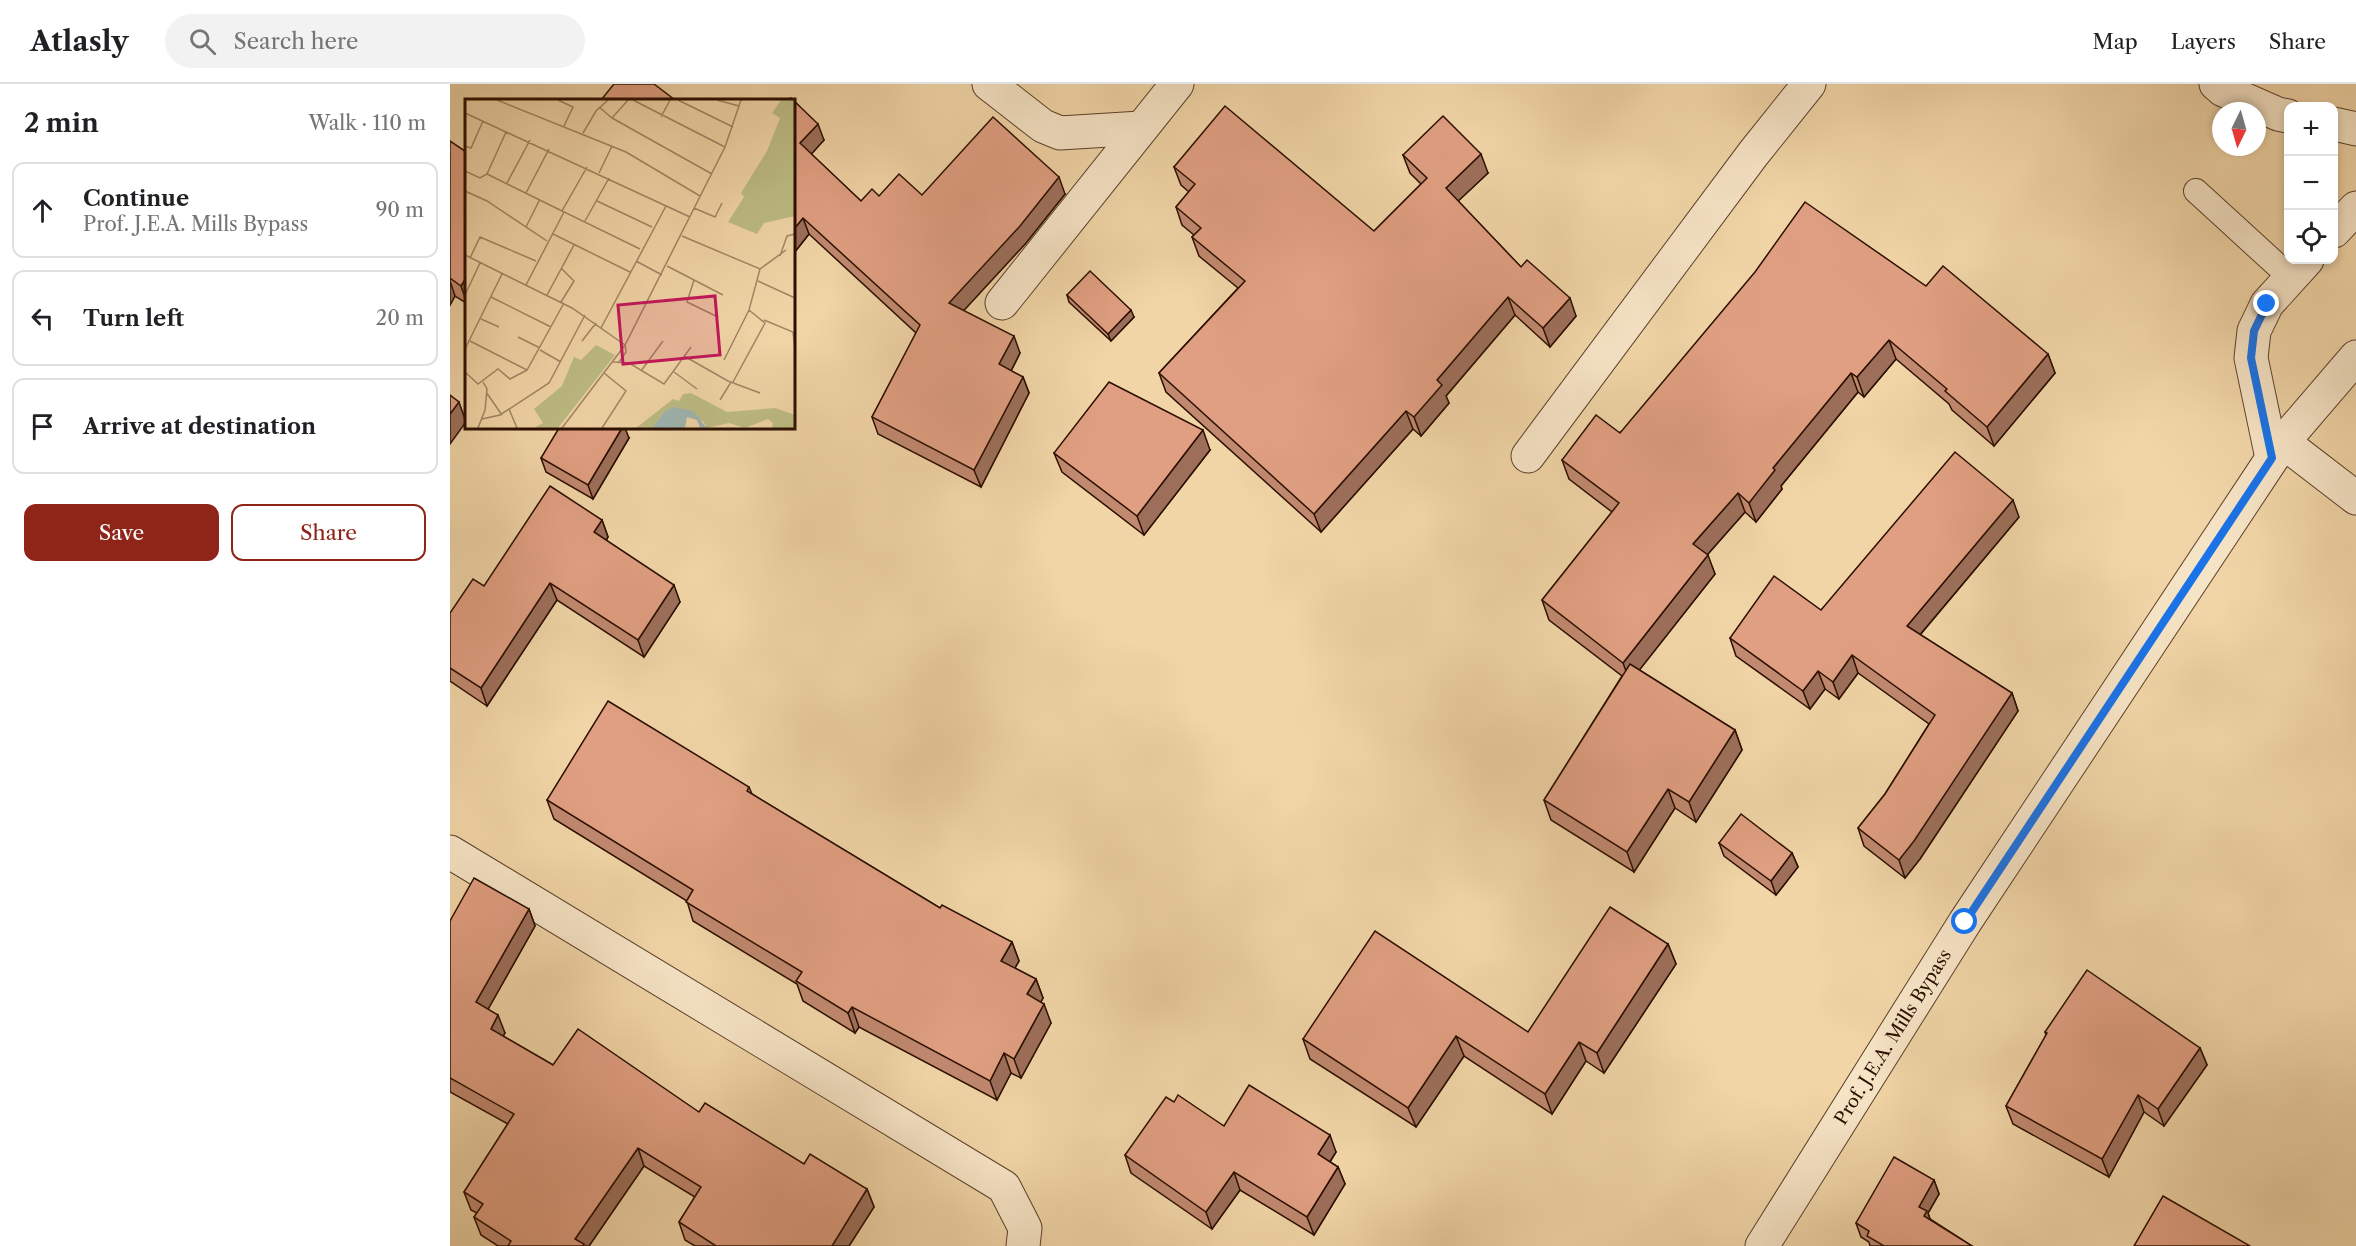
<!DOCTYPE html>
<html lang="en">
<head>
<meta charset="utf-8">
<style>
  body { margin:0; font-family:"Libre Caslon Text",serif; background:#f2f2f2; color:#202124 }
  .controls { position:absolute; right:18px; top:18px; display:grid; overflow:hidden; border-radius:12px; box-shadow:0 3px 9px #0003 }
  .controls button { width:54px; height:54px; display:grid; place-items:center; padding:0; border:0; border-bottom:2px solid #e0e0e0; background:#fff; color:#202124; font:30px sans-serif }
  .compass { position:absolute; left:1762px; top:18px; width:54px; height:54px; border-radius:50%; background:#fff; box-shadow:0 3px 9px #0003; rotate:185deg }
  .stop { position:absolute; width:18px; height:18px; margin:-14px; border:4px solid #1a73e8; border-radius:50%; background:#fff }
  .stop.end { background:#1a73e8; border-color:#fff; box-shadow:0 2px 6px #0008 }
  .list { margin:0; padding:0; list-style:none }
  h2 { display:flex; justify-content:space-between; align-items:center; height:78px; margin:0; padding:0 24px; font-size:26px }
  h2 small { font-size:20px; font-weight:400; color:#757577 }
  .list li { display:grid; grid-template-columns:39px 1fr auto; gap:18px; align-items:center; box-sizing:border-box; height:96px; margin:0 12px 12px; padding:0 12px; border:2px solid #e0e0e0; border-radius:12px }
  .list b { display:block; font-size:22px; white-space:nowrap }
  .list p { margin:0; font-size:20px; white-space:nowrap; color:#757577 }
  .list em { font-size:20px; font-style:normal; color:#757577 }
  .actions { display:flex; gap:12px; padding:18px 24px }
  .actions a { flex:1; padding:14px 0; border:2px solid #8f2418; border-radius:12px; text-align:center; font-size:21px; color:#8f2418 }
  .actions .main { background:#8f2418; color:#fff }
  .icon { flex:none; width:33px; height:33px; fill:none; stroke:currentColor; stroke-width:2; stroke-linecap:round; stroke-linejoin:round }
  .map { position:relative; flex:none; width:1906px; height:1162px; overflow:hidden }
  header { display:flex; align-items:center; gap:36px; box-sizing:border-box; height:84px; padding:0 30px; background:#fff; border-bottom:2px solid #e0e0e0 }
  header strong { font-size:28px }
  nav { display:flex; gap:33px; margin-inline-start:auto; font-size:21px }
  .search { width:420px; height:54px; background:#f2f2f2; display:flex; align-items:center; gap:15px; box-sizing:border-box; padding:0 21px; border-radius:33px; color:#757577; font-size:22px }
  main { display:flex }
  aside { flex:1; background:#fff }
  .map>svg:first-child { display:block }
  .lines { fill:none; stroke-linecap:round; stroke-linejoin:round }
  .service-casing { stroke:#5c402a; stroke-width:26 }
  .minor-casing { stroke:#5c402a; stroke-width:35 }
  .tertiary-casing { stroke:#5c402a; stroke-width:35 }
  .service { stroke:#f6e4c6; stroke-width:24 }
  .minor { stroke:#f6e4c6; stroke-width:33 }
  .tertiary { stroke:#f6e4c6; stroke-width:33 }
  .wall { fill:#c18970; stroke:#2b0f00; stroke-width:1.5 }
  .shaded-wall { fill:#9d6f5b; stroke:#2b0f00; stroke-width:1.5 }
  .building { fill:#e09f82; stroke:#2b0f00; stroke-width:1.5 }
  .route { stroke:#1a73e8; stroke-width:8 }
  .labels { text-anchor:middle; stroke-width:4.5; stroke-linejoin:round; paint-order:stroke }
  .street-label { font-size:18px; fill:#2b0f00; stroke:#f6e4c6 }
  .inset-road { fill:none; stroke:#a28664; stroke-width:1.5 }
  .view { fill:#c2185b; fill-opacity:0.15; stroke:#c2185b; stroke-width:3 }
  .inset-edge { fill:none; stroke:#2b0f00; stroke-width:3 }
</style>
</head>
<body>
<header>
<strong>Atlasly</strong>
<div class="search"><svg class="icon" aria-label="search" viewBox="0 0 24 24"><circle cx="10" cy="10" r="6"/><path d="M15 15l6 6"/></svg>Search here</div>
<nav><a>Map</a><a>Layers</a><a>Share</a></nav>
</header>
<main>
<aside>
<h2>2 min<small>Walk · 110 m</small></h2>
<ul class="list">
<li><svg class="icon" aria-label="ahead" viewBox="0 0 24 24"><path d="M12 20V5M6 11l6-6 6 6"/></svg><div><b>Continue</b><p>Prof. J.E.A. Mills Bypass</p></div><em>90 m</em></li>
<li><svg class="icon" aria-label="left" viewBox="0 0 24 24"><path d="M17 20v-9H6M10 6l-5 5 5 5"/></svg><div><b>Turn left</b></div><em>20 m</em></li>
<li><svg class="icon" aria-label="arrive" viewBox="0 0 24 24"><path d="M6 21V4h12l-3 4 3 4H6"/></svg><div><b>Arrive at destination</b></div></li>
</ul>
<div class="actions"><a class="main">Save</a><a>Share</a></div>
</aside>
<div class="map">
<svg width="1906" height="1162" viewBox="0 0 1906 1162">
  <rect width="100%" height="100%" fill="#f1d5a7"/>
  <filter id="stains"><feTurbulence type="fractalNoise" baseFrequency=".00333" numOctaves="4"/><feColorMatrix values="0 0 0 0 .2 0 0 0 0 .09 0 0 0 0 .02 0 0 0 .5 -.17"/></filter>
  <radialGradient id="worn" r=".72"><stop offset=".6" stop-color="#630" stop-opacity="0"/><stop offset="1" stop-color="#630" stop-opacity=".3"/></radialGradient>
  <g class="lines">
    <g class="service-casing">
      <polyline id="service" points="1746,107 1840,193"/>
    </g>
    <g class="minor-casing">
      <g id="minor">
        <polyline points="539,0 593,42 610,49 691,44"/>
        <polyline points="1766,0 1773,6 1828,30 1838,32"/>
        <polyline points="1884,40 1906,45"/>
        <polyline points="1884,147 1906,124"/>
        <polyline points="552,219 727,0"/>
        <polyline points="1833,358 1906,414"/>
        <polyline points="1078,372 1303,70 1359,0"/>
        <polyline points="1822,374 1801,274 1804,247 1817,220 1857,176"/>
        <polyline points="0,768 554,1103 575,1144 573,1162"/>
      </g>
    </g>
    <g class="tertiary-casing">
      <polyline id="tertiary" points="1312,1162 1515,838 1833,358 1906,273"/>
    </g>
    <use href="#service" class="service"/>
    <use href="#minor" class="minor"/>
    <use href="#tertiary" class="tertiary"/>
  </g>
  <g class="wall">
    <polygon points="344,16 374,56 361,70 411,117 429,112 472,111 615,110 576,159 513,227 570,269 561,287 573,293 579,309 531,403 428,350 422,333 466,249 359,150 344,169"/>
    <polygon points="0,57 16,68 16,219 5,212 0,221"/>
    <polygon points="953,71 1038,89 1008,117 1071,183 1126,232 1100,263 1065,231 996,312 999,319 971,352 963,345 871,448 716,308 709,289 788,204 749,172 742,153 744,151 732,141 726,123 739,108 731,101 724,83 924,147 971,100 960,89"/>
    <polygon points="1476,202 1598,270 1605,289 1544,362 1502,326 1499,320 1446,275 1414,313 1408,308 1331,402 1332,405 1306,438 1295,428 1257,471 1265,490 1189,586 1285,646 1292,666 1246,738 1225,724 1184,788 1101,736 1094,716 1172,592 1099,536 1092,516 1162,428 1119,395 1112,376"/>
    <polygon points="617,211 684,233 661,257 619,218"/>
    <polygon points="179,354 143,415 96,388 91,374"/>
    <polygon points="760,366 694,451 612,388 604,369"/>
    <polygon points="1569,433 1470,551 1562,609 1568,627 1470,775 1455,794 1414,762 1408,744 1435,710 1479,640 1408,589 1389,615 1375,605 1360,625 1286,572 1280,554 1371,526"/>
    <polygon points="152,436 158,453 156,457 230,518 194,573 107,516 37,622 0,597 0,529 34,502"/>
    <polygon points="299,703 302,710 490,824 562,858 569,877 565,884 586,895 593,914 591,918 601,939 571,994 561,989 547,1016 409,943 405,949 353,917 347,900 243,837 237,817 104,735 97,716"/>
    <polygon points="1269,759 1342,769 1348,783 1326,811 1274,772"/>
    <polygon points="79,825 85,842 38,925 55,949 53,952 103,981 249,1028 354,1080 417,1105 424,1123 399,1162 245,1162 235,1156 229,1138 245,1113 194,1082 139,1162 48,1162 31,1151 24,1133 27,1129 21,1126 14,1108 58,1040 0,1008 0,837"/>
    <polygon points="1218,860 1226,880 1154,989 1136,977 1102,1030 1014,972 966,1043 860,975 853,955 1078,948"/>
    <polygon points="1595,948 1750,964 1757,981 1714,1042 1694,1028 1659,1093 1563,1040 1556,1022 1596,951"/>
    <polygon points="724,1018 774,1042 886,1068 880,1078 888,1083 895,1100 864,1151 790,1106 762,1145 681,1089 675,1071"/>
    <polygon points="1484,1096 1489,1110 1478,1129 1480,1135 1522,1162 1420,1162 1419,1158 1411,1153 1406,1139"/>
  </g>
  <g class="shaded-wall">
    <polygon points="368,40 374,56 356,76 350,59"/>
    <polygon points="1031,70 1038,89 1003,122 996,104"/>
    <polygon points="609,93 615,110 576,159 505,236 499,219"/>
    <polygon points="353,134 359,150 344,169 344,145"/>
    <polygon points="16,194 16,216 11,202"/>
    <polygon points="0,197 5,212 0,221"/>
    <polygon points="1058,213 1065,231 996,312 999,319 971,352 964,333 987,296"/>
    <polygon points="1120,214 1126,232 1100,263 1093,244"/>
    <polygon points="681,226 684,233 661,257 658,250"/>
    <polygon points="564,252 570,269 556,297 549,280"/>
    <polygon points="1439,256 1446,275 1414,313 1407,293"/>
    <polygon points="1598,270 1605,289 1544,362 1537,343"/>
    <polygon points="1401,289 1408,308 1331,402 1332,405 1306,438 1299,419 1323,384"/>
    <polygon points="573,293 579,309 531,403 524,386"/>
    <polygon points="9,318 16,338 0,360 0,330"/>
    <polygon points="956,327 963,345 871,448 864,430"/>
    <polygon points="172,344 175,344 179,354 143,415 138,401"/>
    <polygon points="753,346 760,366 694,451 687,432"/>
    <polygon points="1288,409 1295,428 1250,479 1243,460"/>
    <polygon points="1563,416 1569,433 1463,559 1457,542"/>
    <polygon points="152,436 158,453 150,466 144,448"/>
    <polygon points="1258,471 1265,490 1180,598 1173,579"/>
    <polygon points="100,499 107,516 37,622 31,604"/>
    <polygon points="224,501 230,518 194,573 188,556"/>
    <polygon points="1402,571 1408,589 1389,615 1383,598"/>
    <polygon points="1368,587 1375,605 1360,625 1353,607"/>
    <polygon points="1562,609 1568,627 1470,775 1455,794 1449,776"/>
    <polygon points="1285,646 1292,666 1246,738 1239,718"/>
    <polygon points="1218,705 1225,724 1184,788 1177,768"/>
    <polygon points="1342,769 1348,783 1326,811 1321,797"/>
    <polygon points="79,825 85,842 32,936 26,918"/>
    <polygon points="562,858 569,877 558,896 551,877"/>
    <polygon points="1218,860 1226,880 1154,989 1147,969"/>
    <polygon points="586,895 593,914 584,930 577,910"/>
    <polygon points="594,920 601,939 571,994 564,975"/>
    <polygon points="402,923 409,943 405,949 398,929"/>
    <polygon points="48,931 55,949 47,962 41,945"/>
    <polygon points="1006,952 1014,972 966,1043 958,1024"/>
    <polygon points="1129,958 1136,977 1102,1030 1095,1010"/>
    <polygon points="1750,964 1757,981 1714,1042 1708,1025"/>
    <polygon points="554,969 561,989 547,1016 540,997"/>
    <polygon points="1688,1011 1694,1028 1659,1093 1652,1075"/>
    <polygon points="880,1051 886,1068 874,1087 868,1070"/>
    <polygon points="188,1064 194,1082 139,1162 128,1162 125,1155"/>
    <polygon points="888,1083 895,1100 864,1151 857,1133"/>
    <polygon points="784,1088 790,1106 762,1145 756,1128"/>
    <polygon points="1484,1096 1489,1110 1478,1129 1482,1141 1479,1146 1469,1123"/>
    <polygon points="417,1105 424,1123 399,1162 382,1162"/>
  </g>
  <g class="building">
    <polygon points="164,0 204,0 225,16 151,16"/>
    <polygon points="341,14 368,40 350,59 411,117 422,105 429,112 449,90 472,111 543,33 609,93 570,142 499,219 564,252 549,280 573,293 524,386 422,333 470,241 353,134 344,145 344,16 338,16"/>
    <polygon points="775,22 924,147 977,94 953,71 993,32 1031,70 996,104 1071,183 1077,176 1120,214 1093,244 1058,213 987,296 992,301 964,333 956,327 864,430 709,289 795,197 742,153 751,144 726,123 745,100 724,83"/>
    <polygon points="0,57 16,68 16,194 11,202 0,194"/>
    <polygon points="1355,118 1476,202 1493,182 1598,270 1537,343 1495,307 1497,305 1439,256 1407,293 1401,289 1323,384 1325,386 1299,419 1288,409 1243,460 1258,471 1173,579 1092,516 1169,419 1112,376 1146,331 1170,349 1305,188"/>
    <polygon points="640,187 681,226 658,250 617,211"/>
    <polygon points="659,298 753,346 687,432 604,369"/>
    <polygon points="0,311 9,318 0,330"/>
    <polygon points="109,344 172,344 138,401 91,374"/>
    <polygon points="1505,368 1563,416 1457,542 1562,609 1464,757 1449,776 1408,744 1435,710 1485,631 1402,571 1383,598 1368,587 1353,607 1280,554 1324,492 1371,526"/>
    <polygon points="100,402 152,436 144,448 224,501 188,556 100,499 31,604 0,584 0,529 23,495 34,502"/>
    <polygon points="1180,580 1285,646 1239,718 1218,705 1177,768 1094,716"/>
    <polygon points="158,617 299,703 297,707 490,824 492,821 562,858 551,877 586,895 577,910 594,920 564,975 554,969 540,997 402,923 398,929 346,897 352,888 236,818 243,806 97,716"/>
    <polygon points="1291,730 1342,769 1321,797 1269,759"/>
    <polygon points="24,794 79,825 26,918 48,931 41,945 103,981 128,945 249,1028 255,1019 354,1080 360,1070 417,1105 382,1162 266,1162 229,1138 251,1103 188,1064 125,1155 134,1160 133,1162 58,1162 61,1157 24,1133 33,1120 14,1108 64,1030 0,994 0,837"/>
    <polygon points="1160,823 1218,860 1147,969 1129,958 1095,1010 1006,952 958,1024 853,955 925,847 1078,948"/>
    <polygon points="1637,886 1750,964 1708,1025 1688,1011 1652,1075 1556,1022 1597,949 1595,948"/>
    <polygon points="799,1001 880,1051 868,1070 888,1083 857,1133 784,1088 756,1128 675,1071 716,1013 724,1018 728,1011 774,1042"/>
    <polygon points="1444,1073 1484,1096 1469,1123 1477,1127 1474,1132 1522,1162 1434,1162 1417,1152 1419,1147 1406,1139"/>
    <polygon points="1713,1112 1800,1162 1684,1162"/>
  </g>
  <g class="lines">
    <polyline class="route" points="1515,838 1822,374 1801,274 1804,247 1817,220"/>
  </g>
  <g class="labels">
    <g class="street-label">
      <text transform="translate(1443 953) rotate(-58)" y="6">Prof. J.E.A. Mills Bypass</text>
    </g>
  </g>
  <g transform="translate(15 15)">
    <rect width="330" height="330" fill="#f1d5a7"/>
    <path d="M131,246l19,10 -57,73h-24l9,-5 -9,-14 28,-23 12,-29 7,3z" fill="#bdbc84"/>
    <path d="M316,1h14v116l-31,7 -7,11 -29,-12 16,-25 -3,-4 26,-42 13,-33 -8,-5zM226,294l36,19 48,-4 20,7v13h-23l1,-5 -5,-4 -23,9 -16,-5 -22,5 -4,-7 -38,-10 -13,17h-16l37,-29 6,2 4,-7z" fill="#bdbc84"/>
    <path d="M208,308l20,4 14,17h-7l-3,-8 -10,-3 -2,11h-33l13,-17z" fill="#9eb6b2"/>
    <path class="inset-road" d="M32,1l129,52 74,44M93,1l15,7 -9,19M168,1l92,47M213,1l55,27M252,1l22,6M134,8l13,11 16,-18M0,14l225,104M196,18l9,-17M147,19l100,56M118,34l13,-22 12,-11M0,47l6,2 12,-27M122,68l-25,44 78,38M0,72l15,7 7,-4 19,-42M134,74l13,-27M22,75l75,37M42,84l23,-43M0,92l22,10 60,40M61,94l23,-44M132,102l55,26M229,109l21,9 7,-14M120,122l24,-43M61,128l14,-28M88,135l77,38M217,137l78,33 26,-19M0,156l107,53 53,37M315,157l7,-20 8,-2M5,159l10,-21 56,24M171,162l26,14M202,167l56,29M96,169l13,13 -13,21M229,181l-7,22 31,15M293,182l37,17M61,186l38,-73M0,196l15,-32M82,196l27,-50M26,198l60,30M16,220l18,8M299,221l29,12 2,16M136,229l65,-122M53,238l22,11M5,242l57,29 37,-67M117,242l14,-18M0,250l37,-75M75,251l21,12M219,257l44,25 32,12M259,261l25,-50 11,-41M148,263l16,1 35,21 27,-37M154,263l7,-10 -1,-8M176,272l22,-30M0,273l13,12 20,-15 12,10 17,-9M209,273l23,17M268,283l32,-59 -16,-13M21,293l16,23M255,301l11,-18M44,310l8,19M17,320l18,-4 49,-32 36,-68M13,329l7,-18 2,-21 -4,-7M97,329l63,-83 100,-198 16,-47M137,329l24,-37 -22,-18"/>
    <path class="view" d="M250,197l5,59 -97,9 -5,-59z"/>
    <rect width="330" height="330" class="inset-edge"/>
  </g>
  <rect width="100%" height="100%" filter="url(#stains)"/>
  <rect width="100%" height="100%" fill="url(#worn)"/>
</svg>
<div class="controls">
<button>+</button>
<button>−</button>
<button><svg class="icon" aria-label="locate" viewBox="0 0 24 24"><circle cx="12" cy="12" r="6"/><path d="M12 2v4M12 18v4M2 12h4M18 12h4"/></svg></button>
</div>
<svg class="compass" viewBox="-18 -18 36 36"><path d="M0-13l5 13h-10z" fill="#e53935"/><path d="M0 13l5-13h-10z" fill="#757577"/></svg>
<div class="stop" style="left:1515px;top:838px"></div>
<div class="stop end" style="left:1817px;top:220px"></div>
</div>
</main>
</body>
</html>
